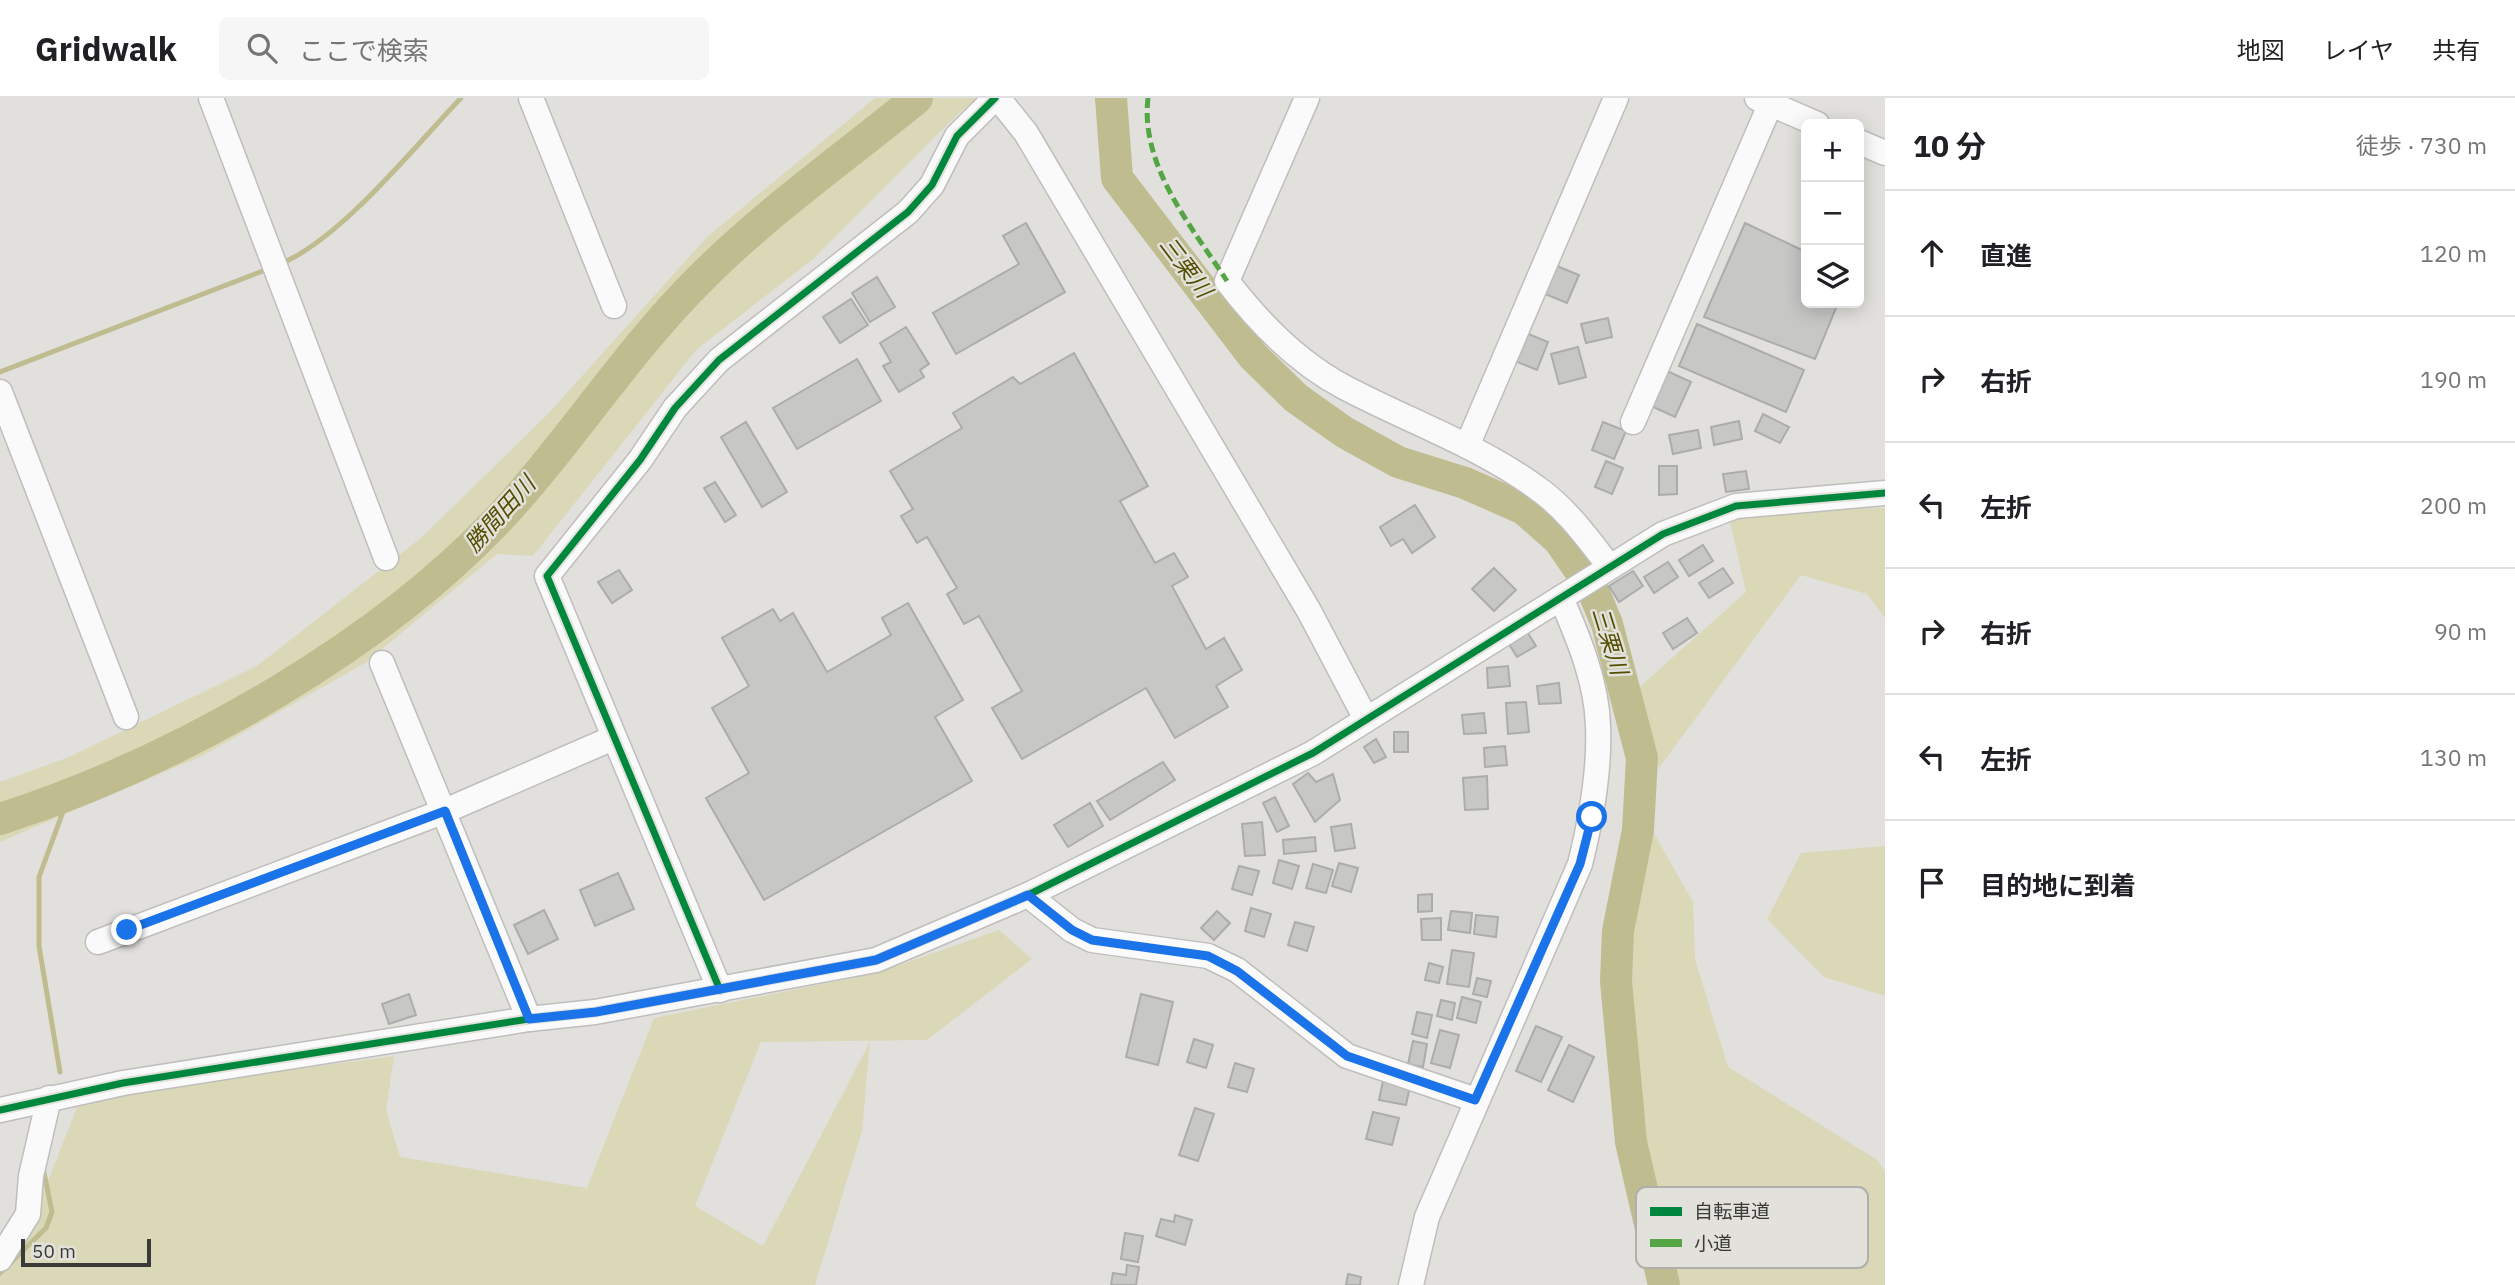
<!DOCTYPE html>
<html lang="ja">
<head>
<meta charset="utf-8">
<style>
  body { margin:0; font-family:"IBM Plex Sans","Noto Sans JP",sans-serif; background:#f6f6f6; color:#202124 }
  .controls { position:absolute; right:21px; top:21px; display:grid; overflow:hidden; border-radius:10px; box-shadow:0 4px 18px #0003 }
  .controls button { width:63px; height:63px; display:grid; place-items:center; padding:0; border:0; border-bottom:2px solid #e0e0e0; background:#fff; color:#202124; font:35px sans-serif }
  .scale { position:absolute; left:21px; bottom:18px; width:130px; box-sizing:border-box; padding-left:7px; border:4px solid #3a3a38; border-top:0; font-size:19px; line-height:24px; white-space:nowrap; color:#3a3a38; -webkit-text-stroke:5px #e2e1dc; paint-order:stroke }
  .stop { position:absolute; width:21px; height:21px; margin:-16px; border:5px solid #1a73e8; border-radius:50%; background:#fff }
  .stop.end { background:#1a73e8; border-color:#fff; box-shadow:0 2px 7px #0008 }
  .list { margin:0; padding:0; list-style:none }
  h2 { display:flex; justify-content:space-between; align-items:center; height:91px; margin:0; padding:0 28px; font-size:30px }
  h2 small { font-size:23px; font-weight:400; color:#757577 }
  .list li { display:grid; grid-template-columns:46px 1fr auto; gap:21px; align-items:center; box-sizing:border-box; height:126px; padding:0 28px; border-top:2px solid #e0e0e0 }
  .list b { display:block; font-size:26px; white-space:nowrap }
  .list em { font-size:23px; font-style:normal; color:#757577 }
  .icon { flex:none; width:38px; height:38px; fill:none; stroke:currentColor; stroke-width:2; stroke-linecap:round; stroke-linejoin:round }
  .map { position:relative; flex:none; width:1885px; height:1187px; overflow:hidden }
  header { display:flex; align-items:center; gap:42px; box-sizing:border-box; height:98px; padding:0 35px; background:#fff; border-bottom:2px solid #e0e0e0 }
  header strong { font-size:33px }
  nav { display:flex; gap:38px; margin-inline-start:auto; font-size:24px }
  .search { width:490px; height:63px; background:#f6f6f6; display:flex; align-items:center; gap:18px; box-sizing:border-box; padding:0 24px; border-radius:10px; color:#757577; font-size:26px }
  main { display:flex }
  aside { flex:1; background:#fff }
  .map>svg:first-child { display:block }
  .green { fill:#dad8b7 }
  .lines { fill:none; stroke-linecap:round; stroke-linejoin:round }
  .stream { stroke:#bfbc90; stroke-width:5 }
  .river { stroke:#bfbc90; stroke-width:32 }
  .building { fill:#c7c7c5; stroke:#acacaa; stroke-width:2 }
  .minor-casing { stroke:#bfbebd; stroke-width:27 }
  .minor { stroke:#fafafa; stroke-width:24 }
  .quiet { stroke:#54a645; stroke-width:5; stroke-dasharray:10 5; stroke-linecap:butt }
  .cycleway-casing { stroke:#e2e1dc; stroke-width:11 }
  .cycleway { stroke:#00873e; stroke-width:7 }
  .route { stroke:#1a73e8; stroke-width:9 }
  .labels { text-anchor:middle; stroke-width:5; stroke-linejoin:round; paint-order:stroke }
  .water-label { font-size:23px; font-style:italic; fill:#554f00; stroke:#e2e1dc }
  .key { fill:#e2e1dc; stroke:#b0afab; stroke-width:2 }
  .key-label { font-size:19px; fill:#3a3a38 }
</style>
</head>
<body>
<header>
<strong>Gridwalk</strong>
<div class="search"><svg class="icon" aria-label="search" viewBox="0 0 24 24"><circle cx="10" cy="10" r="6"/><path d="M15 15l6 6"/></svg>ここで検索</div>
<nav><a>地図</a><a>レイヤ</a><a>共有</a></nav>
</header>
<main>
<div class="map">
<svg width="1885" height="1187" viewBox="0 0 1885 1187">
  <rect width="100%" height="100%" fill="#e1e0dd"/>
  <g class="green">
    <polygon points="875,0 977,0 960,14 813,161 696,252 533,458 497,456 365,565 202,658 0,744 0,684 69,659 257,568 421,440 547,317 707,139"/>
    <polygon points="1885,410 1885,520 1867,496 1801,477 1659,670 1635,593 1746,494 1729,419 1798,412"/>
    <polygon points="1644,718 1693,804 1695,861 1728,969 1877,1062 1885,1073 1885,1187 1667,1187 1640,1085 1611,894"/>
    <polygon points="1885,748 1885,898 1824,879 1767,821 1801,755"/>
    <polygon points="999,832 1032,861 927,942 761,944 695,1108 763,1148 870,944 862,1033 815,1187 0,1187 0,1165 36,1114 77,1009 118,995 394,958 386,1012 400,1059 587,1090 654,920 877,875"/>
  </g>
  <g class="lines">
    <g class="stream">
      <path d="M280,166c61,-25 134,-117 181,-166"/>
      <polyline points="0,274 268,171"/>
      <polyline points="60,974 39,848 39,779 68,700"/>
      <polyline points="0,1175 46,1130 52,1114 43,1070"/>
    </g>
    <g class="river">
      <polyline points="1111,0 1117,80 1253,258 1296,300 1344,334 1398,364 1465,385 1524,411 1559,442 1592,490 1607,526 1642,660 1638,732 1618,833 1616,883 1631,1044 1664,1187"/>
      <path d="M0,721c178,-57 391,-177 516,-319 64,-73 117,-155 186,-223 66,-66 143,-120 215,-179"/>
    </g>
  </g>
  <g class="building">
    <polygon points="1026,125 1065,194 956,256 933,215 1019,166 1003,138"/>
    <polygon points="1745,125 1806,154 1806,205 1838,205 1815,261 1704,219"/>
    <polygon points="1557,168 1579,177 1567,205 1545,196"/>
    <polygon points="877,179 895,209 870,224 852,195"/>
    <polygon points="851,201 868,227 840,245 823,219"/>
    <polygon points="1608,220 1612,239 1586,245 1581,226"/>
    <polygon points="1697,226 1804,272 1786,314 1679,268"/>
    <polygon points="906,229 929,266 920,272 924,279 899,294 883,268 891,264 880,245"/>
    <polygon points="1526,235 1548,244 1537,272 1515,263"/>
    <polygon points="1578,249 1586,279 1559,286 1551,256"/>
    <polygon points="1074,255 1148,388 1120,403 1155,465 1174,455 1188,479 1172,488 1206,551 1224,540 1242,572 1216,588 1228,609 1175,640 1146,590 1022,661 992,610 1022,593 979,518 964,526 947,496 957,490 927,439 917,445 901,418 913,411 890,373 962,330 953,315 1013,279 1020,286"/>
    <polygon points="857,261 881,303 797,351 773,310"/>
    <polygon points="1665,272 1691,284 1675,319 1649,307"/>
    <polygon points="1763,316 1789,329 1780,345 1755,333"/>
    <polygon points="1739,323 1742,341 1714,347 1711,329"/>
    <polygon points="746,324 787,394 762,409 721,339"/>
    <polygon points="1603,324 1626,333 1614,361 1592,352"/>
    <polygon points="1698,332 1701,350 1673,356 1669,337"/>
    <polygon points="1606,363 1623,370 1612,396 1595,389"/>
    <polygon points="1659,368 1677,368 1677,396 1659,397"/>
    <polygon points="1746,373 1749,391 1726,394 1723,376"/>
    <polygon points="715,384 736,417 725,424 704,390"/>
    <polygon points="1415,407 1435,439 1412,455 1403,441 1391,448 1380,429"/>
    <polygon points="1703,447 1713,463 1689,478 1679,462"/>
    <polygon points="1668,464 1678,479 1654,495 1644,479"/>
    <polygon points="1494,470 1516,492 1494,513 1472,491"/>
    <polygon points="1723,470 1733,485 1709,500 1699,485"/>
    <polygon points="619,472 632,492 612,505 598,484"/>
    <polygon points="1633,473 1643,488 1619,504 1609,488"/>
    <polygon points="908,505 963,602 935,619 972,683 764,802 706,700 749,675 712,610 749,588 722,540 773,511 780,523 793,515 827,574 891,537 882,520"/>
    <polygon points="1687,520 1697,535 1673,551 1663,535"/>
    <polygon points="1526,532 1536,548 1517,559 1507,543"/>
    <polygon points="1508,568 1510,588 1488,590 1487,570"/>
    <polygon points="1559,585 1561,605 1539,606 1537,588"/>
    <polygon points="1526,604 1529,634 1508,636 1506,605"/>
    <polygon points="1484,615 1486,635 1464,636 1462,617"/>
    <rect x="1394" y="634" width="14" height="20"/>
    <polygon points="1376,641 1386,659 1374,665 1364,649"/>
    <polygon points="1505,648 1507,667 1485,669 1484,650"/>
    <polygon points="1163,664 1175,682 1110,722 1097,703"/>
    <polygon points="1308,675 1316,684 1333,676 1340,702 1315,724 1293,686"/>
    <polygon points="1487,678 1488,711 1465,712 1463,680"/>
    <polygon points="1275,699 1289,728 1277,734 1263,705"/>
    <polygon points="1090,705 1103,728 1068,749 1054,727"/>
    <polygon points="1262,724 1265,757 1245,758 1242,726"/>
    <polygon points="1351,726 1355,750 1335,753 1331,729"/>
    <polygon points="1315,739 1316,753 1284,756 1283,742"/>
    <polygon points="1279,762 1299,768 1292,791 1273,785"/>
    <polygon points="1339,765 1358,770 1351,794 1332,788"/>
    <polygon points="1313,766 1333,772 1326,795 1306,790"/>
    <polygon points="1239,768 1259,773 1252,797 1232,791"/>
    <polygon points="618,775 634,811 595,828 580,792"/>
    <polygon points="1432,796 1432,813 1418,814 1418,797"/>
    <polygon points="1251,810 1271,816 1264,839 1245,833"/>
    <polygon points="544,812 558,841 528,856 514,827"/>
    <polygon points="1217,813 1230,825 1214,842 1201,830"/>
    <polygon points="1451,813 1472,815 1470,835 1448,832"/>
    <polygon points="1476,817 1498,819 1496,839 1474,836"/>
    <polygon points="1441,820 1441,842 1422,842 1421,821"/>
    <polygon points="1295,824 1314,829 1307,853 1288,847"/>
    <polygon points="1452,852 1474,855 1469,889 1447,886"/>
    <polygon points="1429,865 1443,869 1439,885 1425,882"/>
    <polygon points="1477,880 1491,883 1487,899 1473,896"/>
    <polygon points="409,896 416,917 389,926 382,906"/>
    <polygon points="1141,896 1173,904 1158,967 1126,959"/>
    <polygon points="1462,899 1481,904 1476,925 1457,920"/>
    <polygon points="1441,902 1455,905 1452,922 1437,918"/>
    <polygon points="1417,914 1432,917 1427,940 1412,936"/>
    <polygon points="1536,928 1562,939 1541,984 1516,973"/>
    <polygon points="1440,932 1459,937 1450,970 1431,965"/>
    <polygon points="1194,941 1213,947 1206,970 1187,964"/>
    <polygon points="1413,943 1427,946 1423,969 1408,966"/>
    <polygon points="1569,947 1594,959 1573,1004 1548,992"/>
    <polygon points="1235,965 1254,971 1247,994 1228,989"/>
    <polygon points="1383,983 1410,988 1406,1007 1379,1002"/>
    <polygon points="1195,1010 1214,1016 1198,1063 1179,1057"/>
    <polygon points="1373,1014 1399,1020 1392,1047 1366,1041"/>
    <polygon points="1175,1117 1192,1122 1185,1147 1156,1138 1161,1121 1174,1124"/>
    <polygon points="1125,1135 1143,1138 1138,1164 1121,1161"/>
    <polygon points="1127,1167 1139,1169 1136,1187 1111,1187 1113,1175 1126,1177"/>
    <polygon points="1348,1176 1361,1179 1360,1187 1346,1187"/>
  </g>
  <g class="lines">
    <g class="minor-casing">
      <g id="minor">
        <polyline points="211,0 386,460"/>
        <polyline points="531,0 614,208"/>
        <polyline points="998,0 1026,35 1309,513 1366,621"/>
        <path d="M1307,0l-80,183c32,42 70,81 117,106 64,34 134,58 193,101 29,20 51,51 72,78"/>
        <polyline points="1757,0 1817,26"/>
        <polyline points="1859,44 1885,55"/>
        <polyline points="0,294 126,619"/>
        <polyline points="1633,324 1770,7"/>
        <polyline points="1467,348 1616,0"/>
        <polyline points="382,565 529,921"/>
        <polyline points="1028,797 1072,832 1092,842 1208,858 1237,872 1347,958 1476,1002"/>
        <polyline points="98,844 445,713 613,640"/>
        <polyline points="720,892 547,478 640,362 675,310 719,262 908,114 932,87 957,38 995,0"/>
        <polyline points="0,1012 123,985 529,921 595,914 876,862 1028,797 1313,655 1663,436 1736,408 1885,395"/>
        <polyline points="0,1161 28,1116 31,1078 49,1000"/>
        <path d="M1411,1187l16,-68 153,-353c11,-44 20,-92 18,-138 -1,-44 -20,-89 -37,-128"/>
      </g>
    </g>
    <use href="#minor" class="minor"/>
    <path class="quiet" d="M1148,0c-8,68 44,129 79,183"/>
    <g class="cycleway-casing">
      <g id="cycleway">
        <polyline points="720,892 547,478 640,362 675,310 719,262 908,114 932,87 957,38 995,0"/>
        <polyline points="0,1012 123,985 529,921 595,914 876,862 1028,797 1313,655 1663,436 1736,408 1885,395"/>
      </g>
    </g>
    <use href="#cycleway" class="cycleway"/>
  </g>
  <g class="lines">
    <polyline class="route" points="127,832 445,713 529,921 596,914 876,862 1028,797 1072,832 1092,842 1208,858 1237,873 1347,958 1475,1002 1580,766 1592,719"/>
  </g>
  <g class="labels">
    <g class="water-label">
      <text transform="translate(1186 169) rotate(53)" y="8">三栗川</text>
      <text transform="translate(500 416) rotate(-48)" y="8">勝間田川</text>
      <text transform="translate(1610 543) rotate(73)" y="8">三栗川</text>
    </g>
  </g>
  <rect x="1636" y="1089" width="232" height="81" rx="10" class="key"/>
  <rect x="1650" y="1109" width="32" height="9" fill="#00873e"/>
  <rect x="1650" y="1141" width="32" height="8" fill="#54a645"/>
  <g class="key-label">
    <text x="1694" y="1120">自転車道</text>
    <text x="1694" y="1152">小道</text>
  </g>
</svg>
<div class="controls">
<button>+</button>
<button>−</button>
<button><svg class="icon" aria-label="layers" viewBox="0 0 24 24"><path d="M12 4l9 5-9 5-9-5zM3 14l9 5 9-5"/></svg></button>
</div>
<div class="scale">50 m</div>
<div class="stop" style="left:1592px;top:719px"></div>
<div class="stop end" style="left:127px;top:832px"></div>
</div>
<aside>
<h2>10 分<small>徒歩 · 730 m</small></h2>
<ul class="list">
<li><svg class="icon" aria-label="ahead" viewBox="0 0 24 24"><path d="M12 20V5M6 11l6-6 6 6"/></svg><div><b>直進</b></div><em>120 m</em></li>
<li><svg class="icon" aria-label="right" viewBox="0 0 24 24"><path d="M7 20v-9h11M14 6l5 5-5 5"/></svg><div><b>右折</b></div><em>190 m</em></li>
<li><svg class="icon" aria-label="left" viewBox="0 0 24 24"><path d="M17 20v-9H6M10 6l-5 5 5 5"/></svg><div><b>左折</b></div><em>200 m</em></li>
<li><svg class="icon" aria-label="right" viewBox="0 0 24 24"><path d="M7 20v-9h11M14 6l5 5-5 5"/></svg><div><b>右折</b></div><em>90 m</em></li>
<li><svg class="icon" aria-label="left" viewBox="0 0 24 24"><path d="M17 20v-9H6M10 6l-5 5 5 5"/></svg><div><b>左折</b></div><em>130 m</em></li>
<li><svg class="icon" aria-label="arrive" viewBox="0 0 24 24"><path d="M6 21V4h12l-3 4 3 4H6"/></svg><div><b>目的地に到着</b></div></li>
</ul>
</aside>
</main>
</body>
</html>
